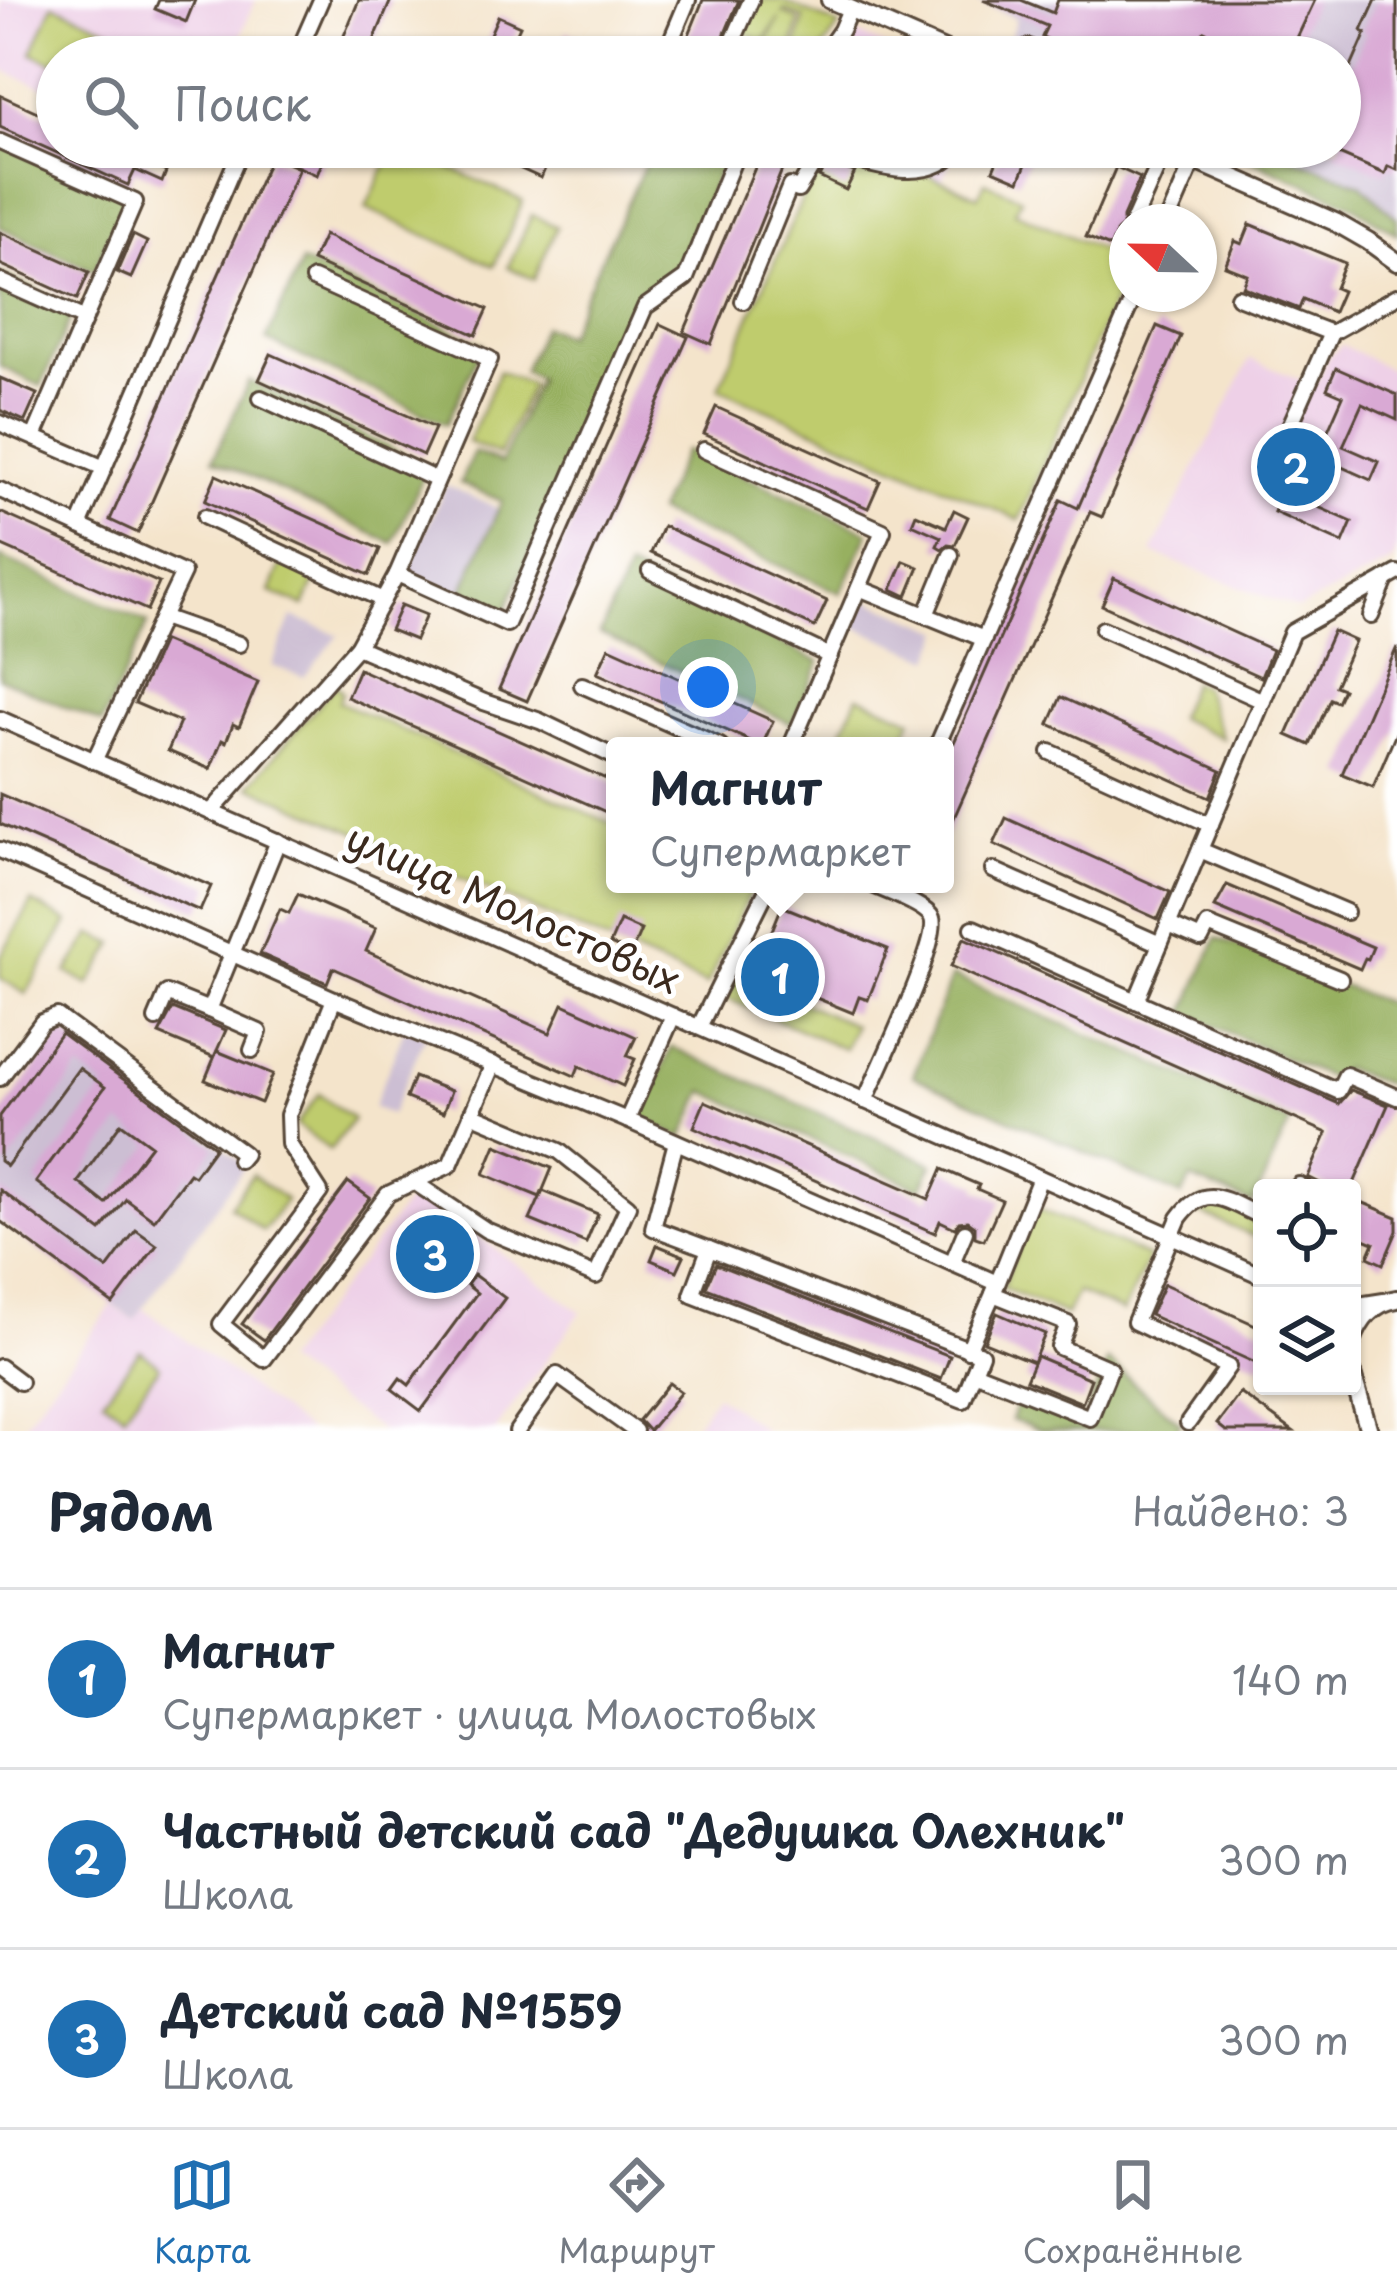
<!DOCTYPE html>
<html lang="ru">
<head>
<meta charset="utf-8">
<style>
  body { margin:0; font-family:"Playpen Sans",sans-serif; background:#f2f2f3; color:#1f2937 }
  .controls { position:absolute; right:36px; bottom:36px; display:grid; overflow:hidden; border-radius:12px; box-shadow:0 3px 9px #0004 }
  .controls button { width:108px; height:108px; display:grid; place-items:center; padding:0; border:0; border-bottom:3px solid #e0e1e3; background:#fff; color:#1f2937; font:60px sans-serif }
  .compass { position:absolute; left:1109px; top:204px; width:108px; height:108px; border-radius:50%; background:#fff; box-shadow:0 3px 9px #0004; rotate:292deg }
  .you { position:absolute; left:708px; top:687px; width:42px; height:42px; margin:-30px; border:9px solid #fff; border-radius:50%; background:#1a73e8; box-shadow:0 0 0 18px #1a73e833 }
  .badge { display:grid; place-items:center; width:78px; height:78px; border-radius:50%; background:#1f6fb2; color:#fff; font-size:39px; font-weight:700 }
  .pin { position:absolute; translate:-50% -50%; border:6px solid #fff; box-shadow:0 3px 12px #0006 }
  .popup { position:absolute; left:606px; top:737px; width:348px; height:156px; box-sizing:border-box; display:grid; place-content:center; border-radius:12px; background:#fff; filter:drop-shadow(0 3px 9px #0005); font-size:39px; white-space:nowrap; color:#747a83 }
  .popup b { font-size:45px; color:#1f2937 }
  .popup::after { content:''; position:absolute; left:50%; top:100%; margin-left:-24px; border:24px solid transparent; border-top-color:#fff }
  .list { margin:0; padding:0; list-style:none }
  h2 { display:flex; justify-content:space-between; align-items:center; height:156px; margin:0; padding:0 48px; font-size:51px }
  h2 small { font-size:39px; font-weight:400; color:#747a83 }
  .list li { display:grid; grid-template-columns:78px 1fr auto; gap:36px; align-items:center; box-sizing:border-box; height:180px; padding:0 48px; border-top:3px solid #e0e1e3 }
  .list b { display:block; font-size:45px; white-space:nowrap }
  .list p { margin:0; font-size:39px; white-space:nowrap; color:#747a83 }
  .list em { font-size:39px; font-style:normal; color:#747a83 }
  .icon { flex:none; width:66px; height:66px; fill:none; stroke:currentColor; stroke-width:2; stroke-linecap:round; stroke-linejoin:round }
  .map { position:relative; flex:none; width:1397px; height:1431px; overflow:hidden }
  .search { position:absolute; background:#fff; box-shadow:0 3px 9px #0004; left:36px; right:36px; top:36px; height:132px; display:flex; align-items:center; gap:30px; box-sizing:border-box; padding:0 42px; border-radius:66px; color:#747a83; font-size:45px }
  .sheet { height:696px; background:#fff }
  nav { display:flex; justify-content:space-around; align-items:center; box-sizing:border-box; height:168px; border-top:3px solid #e0e1e3; background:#fff; font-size:33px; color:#747a83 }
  nav a { display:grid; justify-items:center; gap:6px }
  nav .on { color:#1f6fb2 }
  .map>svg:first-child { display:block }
  .built { fill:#eed0e7 }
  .industrial { fill:#ccbed3 }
  .green { fill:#bfcc6d; stroke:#7d7b46; stroke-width:3 }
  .forest { fill:#97b060; stroke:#696d3f; stroke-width:3 }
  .building { fill:#d9a9d4; fill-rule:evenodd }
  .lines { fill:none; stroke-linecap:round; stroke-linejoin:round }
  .minor-casing { stroke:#574638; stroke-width:20 }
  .major-casing { stroke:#574638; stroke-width:22 }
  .minor { stroke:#fff; stroke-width:14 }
  .major { stroke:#fff; stroke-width:16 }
  .labels { text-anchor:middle; stroke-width:10; stroke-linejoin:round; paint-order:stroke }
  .street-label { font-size:39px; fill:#3b2a1e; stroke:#fff }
</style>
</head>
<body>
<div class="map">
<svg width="1397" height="1431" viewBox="0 0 1397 1431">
  <rect width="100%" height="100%" fill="#fff"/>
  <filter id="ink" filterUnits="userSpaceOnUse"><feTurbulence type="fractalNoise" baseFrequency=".00833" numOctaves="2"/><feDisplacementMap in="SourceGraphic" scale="24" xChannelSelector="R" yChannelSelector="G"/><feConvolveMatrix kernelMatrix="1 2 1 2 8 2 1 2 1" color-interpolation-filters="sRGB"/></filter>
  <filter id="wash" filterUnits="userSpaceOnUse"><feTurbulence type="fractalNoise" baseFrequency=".004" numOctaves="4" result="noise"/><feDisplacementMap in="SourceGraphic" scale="48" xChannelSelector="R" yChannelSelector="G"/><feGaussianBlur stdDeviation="2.7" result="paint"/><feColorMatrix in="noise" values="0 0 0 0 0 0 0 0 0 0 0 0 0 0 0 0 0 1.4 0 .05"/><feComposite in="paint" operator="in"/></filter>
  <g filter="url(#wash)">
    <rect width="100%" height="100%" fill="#f4e4cb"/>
    <g class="built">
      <polygon points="1,0 256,0 231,57 57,57 57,93 0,69"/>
      <polygon points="847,29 908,57 834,57"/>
      <polygon points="863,147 957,147 941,181"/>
      <polygon points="1342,345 1397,373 1397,547 1393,561 1298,609 1152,553 1250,359 1315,386 1329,357"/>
      <polygon points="416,1190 581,1312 495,1431 382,1431 284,1362"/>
      <polygon points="112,1305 134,1320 143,1308 308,1431 19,1431"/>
      <polygon points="716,1395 766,1431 690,1431"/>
    </g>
    <g class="industrial">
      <polygon points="972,0 1397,0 1397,219 1360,184 1266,147 1340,147 1340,57 1052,57 1010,38 1016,18"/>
      <polygon points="446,485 499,509 461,594 408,572"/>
      <polygon points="862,598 943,631 932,659 850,625"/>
      <polygon points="292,617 339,635 304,677 272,666"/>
      <polygon points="405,1028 425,1036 391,1115 373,1107"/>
      <polygon points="62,1031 246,1165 134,1320 0,1222 0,1116"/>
    </g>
    <g class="green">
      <polygon points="753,0 781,0 839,26 817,57 802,57 795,53 804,18 785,10 783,13 799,20 791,53 766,42 780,18 763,41 741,31"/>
      <polygon points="53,4 141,43 135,57 57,57 57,64 32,53"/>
      <polygon points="394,147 403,147 523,201 494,266 366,208"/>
      <polygon points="825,147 863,147 978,196 985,182 1021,198 1015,212 1127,261 1127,270 1019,520 719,388"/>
      <polygon points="532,215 557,227 534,279 508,267"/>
      <polygon points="499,371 531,385 499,455 468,442"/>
      <polygon points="282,562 316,579 304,606 270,592"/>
      <polygon points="1192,682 1203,687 1222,738 1177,718"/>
      <polygon points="336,684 342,692 339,702 615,825 615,884 753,886 707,985 249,786"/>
      <polygon points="858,696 912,719 901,746 836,746"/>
      <polygon points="32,902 68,922 26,994 0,978 0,957"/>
      <polygon points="92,934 115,944 89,985 67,972"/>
      <polygon points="741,950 764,960 755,983 854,1025 845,1049 721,996"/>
      <polygon points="319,1094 353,1119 330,1150 296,1125"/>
      <polygon points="252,1175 286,1200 263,1231 230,1206"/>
      <polygon points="1204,1199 1262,1219 1262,1240 1193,1210"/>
      <polygon points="1034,1207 1149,1257 1123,1312 1077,1292 1066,1315 1002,1288"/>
      <polygon points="140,1350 160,1366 124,1414 103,1399"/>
    </g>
    <g class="forest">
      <polygon points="0,132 128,193 94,271 0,227"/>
      <polygon points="653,147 729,147 677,271 655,283 637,305 504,614 461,594 502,501 460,483 474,452 501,463 538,379 523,371 543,326 566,336"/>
      <polygon points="1239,147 1266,147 1361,184 1397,219 1397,234 1351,204 1233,152"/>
      <polygon points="302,262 483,344 446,424 266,340"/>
      <polygon points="0,273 75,308 41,386 0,366"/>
      <polygon points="249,381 428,466 393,543 213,459"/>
      <polygon points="685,450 869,532 841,593 657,512"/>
      <polygon points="0,557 148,623 102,723 0,678"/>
      <polygon points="628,569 820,662 792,724 600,634"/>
      <polygon points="1217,938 1397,1007 1397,1088 1343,1068 1337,1081 1185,1013"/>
      <polygon points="952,976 1290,1122 1253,1204 1191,1179 1182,1196 913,1076"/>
      <polygon points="672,1047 933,1164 921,1189 704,1091 683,1138 640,1118"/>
      <polygon points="1108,1361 1181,1423 1175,1431 1042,1431 1011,1420 1019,1397 1083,1421"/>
    </g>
    <g id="blocks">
      <g class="building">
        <polygon points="159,0 195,0 186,22 155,9"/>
        <polygon points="359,0 391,0 367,57 335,57"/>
        <polygon points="703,0 739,0 715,57 680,57"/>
        <polygon points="983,0 1021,0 1053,13 1058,0 1315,0 1288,57 1260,57 1204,31 1191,57 1061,57 1048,51 1052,41 1042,37 1047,26"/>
        <polygon points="1376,0 1397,0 1397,170 1388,166 1385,174 1334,152 1336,147 1340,147 1340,139 1352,114 1340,109 1340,79 1345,81 1366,33 1362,31"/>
        <polygon points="498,16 520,26 506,57 480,57"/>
        <polygon points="567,31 599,46 595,57 555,57"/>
        <polygon points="0,95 57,121 57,147 115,147 166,172 162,182 135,170 128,185 0,127"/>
        <polygon points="297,147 328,147 317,175 290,163"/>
        <polygon points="515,147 554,147 541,178 508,163"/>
        <polygon points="764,147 811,147 797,170 784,165 711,344 684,332"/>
        <polygon points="1003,147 1033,147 1019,181 993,170"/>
        <polygon points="271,156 299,168 138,533 110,520"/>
        <polygon points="827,163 855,172 846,190 819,177"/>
        <polygon points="1116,167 1140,178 1123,217 1123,226 1117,231 1110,247 1086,237"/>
        <polygon points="1250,224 1345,263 1335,288 1342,291 1333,312 1303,299 1299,309 1243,287 1248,275 1225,266 1235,241 1242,244"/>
        <polygon points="0,232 89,272 77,299 0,264"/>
        <polygon points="133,235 147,242 131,278 117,272"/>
        <polygon points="324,235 488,309 476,335 312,261"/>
        <polygon points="660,324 688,337 527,701 499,689"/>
        <polygon points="1157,326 1181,336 1102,517 1090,512 945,838 945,763 1061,500 1078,508"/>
        <polygon points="271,354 435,428 423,455 259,380"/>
        <polygon points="1336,368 1397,395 1397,420 1362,404 1343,446 1379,462 1371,480 1335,464 1316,506 1352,522 1343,543 1274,512 1283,491 1298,498 1343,396 1327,389"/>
        <polygon points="0,378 37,394 25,421 0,410"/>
        <polygon points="716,407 880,481 868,508 704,434"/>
        <polygon points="216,475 380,549 369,575 205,501"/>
        <polygon points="954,510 968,517 955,545 948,544 942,549 937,546 941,537 912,524 916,514 946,527"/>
        <polygon points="0,512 159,583 147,610 0,545"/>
        <polygon points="663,526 827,601 815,627 651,553"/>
        <polygon points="904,561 919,567 907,596 892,589"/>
        <polygon points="1114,578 1272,650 1261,677 1102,605"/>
        <polygon points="401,605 426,615 415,640 390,630"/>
        <polygon points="1333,631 1355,641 1335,686 1343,689 1337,702 1330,699 1310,745 1287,735"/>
        <polygon points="163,641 258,682 239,727 233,724 226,742 222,740 210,769 168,751 180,722 135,703"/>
        <polygon points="609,647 773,721 762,746 597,673"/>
        <polygon points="1397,647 1397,731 1373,787 1342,774"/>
        <polygon points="359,669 615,783 615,816 347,697"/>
        <polygon points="1061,697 1221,770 1210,797 1049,724"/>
        <polygon points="0,794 211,886 200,911 0,824"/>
        <polygon points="1006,818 1170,892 1158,919 994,844"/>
        <polygon points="1227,885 1373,947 1368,959 1365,958 1360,969 1215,907"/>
        <polygon points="298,894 376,928 366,951 550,1033 563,1004 636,1037 627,1056 635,1059 623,1086 579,1066 575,1076 333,968 327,983 260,954 280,909 289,913"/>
        <polygon points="782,906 888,949 868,1000 859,997 853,1013 762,976 769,958 762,955"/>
        <polygon points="620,921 641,930 631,953 610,944"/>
        <polygon points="964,938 1339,1104 1351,1090 1388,1105 1352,1188 1330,1188 1308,1177 1327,1133 951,966"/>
        <polygon points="173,1008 226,1030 214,1057 159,1034"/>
        <path d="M61,1033l154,114 -21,29 -5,-3 -35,47 -28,-21 -25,32 -65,-49 69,-95 -26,-19 -72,98 -7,-5v-45zM121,1123l30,22 -45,59 -28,-22z"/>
        <polygon points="217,1051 273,1074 261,1103 205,1080"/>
        <polygon points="414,1077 451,1091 443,1113 406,1098"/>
        <polygon points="705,1101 929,1199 942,1169 979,1185 977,1189 1002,1200 984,1240 975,1237 975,1226 968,1221 959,1222 955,1228 940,1221 935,1233 694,1127"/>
        <polygon points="496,1145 552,1168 540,1197 484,1174"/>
        <polygon points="348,1182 370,1198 264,1340 242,1324"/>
        <polygon points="0,1190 107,1269 136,1230 157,1245 113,1304 0,1221"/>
        <polygon points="543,1191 598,1214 586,1243 530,1220"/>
        <polygon points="1352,1198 1397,1217 1397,1231 1383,1264 1368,1257 1374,1243 1352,1234"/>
        <polygon points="657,1245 684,1256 677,1271 651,1260"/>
        <polygon points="716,1264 950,1356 941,1379 706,1288"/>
        <polygon points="474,1275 505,1298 421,1411 392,1389 400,1378 409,1385 477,1293 467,1285"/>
        <polygon points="1164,1284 1262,1328 1262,1366 1150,1315"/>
        <polygon points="997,1313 1045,1334 1033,1362 984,1342"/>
        <polygon points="1036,1356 1091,1379 1082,1403 1026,1380"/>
        <polygon points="669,1383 681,1392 649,1431 639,1420"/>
        <polygon points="1240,1393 1293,1431 1226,1431 1217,1424"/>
      </g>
    </g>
  </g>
  <g filter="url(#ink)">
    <use href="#blocks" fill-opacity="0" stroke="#574638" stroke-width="3"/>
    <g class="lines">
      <g class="minor-casing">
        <g id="minor">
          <polyline points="296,57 321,0"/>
          <polyline points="664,57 688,0"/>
          <polyline points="726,57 751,0"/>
          <polyline points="822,57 841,30 850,9"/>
          <polyline points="1025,57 1029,47"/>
          <polyline points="0,142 135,202 34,437"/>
          <polyline points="1133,222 1166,148"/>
          <polyline points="1167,222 1194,160"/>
          <polyline points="1120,252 1127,236"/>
          <polyline points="313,279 490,359 397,574"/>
          <polyline points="0,281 85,319"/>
          <polyline points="1238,297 1331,333"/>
          <path d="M743,301l47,-115 8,4 24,-40c42,12 106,40 137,-3"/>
          <polyline points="261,398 437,480"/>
          <polyline points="0,423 104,468"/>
          <polyline points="704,450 883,531 791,746"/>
          <polyline points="1266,480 1331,333 1397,296"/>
          <polyline points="0,490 183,573 162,617"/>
          <polyline points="205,517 383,600"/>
          <polyline points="79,526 242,147"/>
          <polyline points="650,571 830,656"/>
          <polyline points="859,588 984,639"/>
          <polyline points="926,615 951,555"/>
          <polyline points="1371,616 1386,579"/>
          <polyline points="1103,629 1263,701"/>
          <polyline points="357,647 484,702 540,721 615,757"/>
          <polyline points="582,685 720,746"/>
          <polyline points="0,719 1262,1276"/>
          <polyline points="937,746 1135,294"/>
          <polyline points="1050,752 1211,825"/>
          <polyline points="94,761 162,617 239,644"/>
          <polyline points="211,812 357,647 397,574 507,624 645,307 686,278 739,147"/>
          <polyline points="0,850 334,999 627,1120 997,1283"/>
          <polyline points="1200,850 1346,912"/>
          <polyline points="993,870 1160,944"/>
          <polyline points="1169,925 1201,939 1208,925 1340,979"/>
          <polyline points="973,928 1338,1091 1346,1075 1397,1097"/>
          <polyline points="334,999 288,1115 289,1144 320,1192 221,1324 264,1359 388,1194 450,1165 493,1064"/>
          <polyline points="1136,1001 1292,632 1397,573"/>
          <polyline points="156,1019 167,993 209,1010"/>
          <polyline points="699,1027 770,884"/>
          <polyline points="252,1050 259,1032 209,1010 278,841"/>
          <polyline points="0,1078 42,1022 57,1016 244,1154 239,1160"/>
          <path d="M865,1101c12,-29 76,-160 67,-183 -6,-13 -44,-26 -57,-32l1,-2"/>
          <polyline points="627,1120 673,1016"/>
          <polyline points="676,1142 653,1228 709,1249"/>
          <polyline points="414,1182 486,1230 596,1276 628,1206 559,1151 471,1114"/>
          <polyline points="1298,1188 1299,1185 1305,1188"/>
          <polygon points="709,1249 981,1354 963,1400 692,1295"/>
          <polyline points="952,1263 965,1232"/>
          <polyline points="1352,1306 1384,1301"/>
          <polyline points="968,1350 993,1294 1040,1178"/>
          <polyline points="0,1367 20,1382"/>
          <polyline points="974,1372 1090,1418 1110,1369 1059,1347 1068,1324 993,1294"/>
          <path d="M1188,1423l40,-56 -93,-45 44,-104c27,-38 48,-16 83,-1"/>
          <polyline points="517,1431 557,1375 635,1431"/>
        </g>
      </g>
      <g class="major-casing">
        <g id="major">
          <polyline points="830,0 960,57"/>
          <polyline points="1164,147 1335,222 1368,241 1397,262"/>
          <path d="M1352,1342c7,-22 22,-40 45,-43"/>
          <polyline points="1352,1373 1369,1431"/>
        </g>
      </g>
      <use href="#minor" class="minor"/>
      <use href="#major" class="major"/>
    </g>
  </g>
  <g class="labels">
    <g class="street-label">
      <text transform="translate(513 909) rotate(24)" y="14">улица Молостовых</text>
    </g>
  </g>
</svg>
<div class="controls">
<button><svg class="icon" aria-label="locate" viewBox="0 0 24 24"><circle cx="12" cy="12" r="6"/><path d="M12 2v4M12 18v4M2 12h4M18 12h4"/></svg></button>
<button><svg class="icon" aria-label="layers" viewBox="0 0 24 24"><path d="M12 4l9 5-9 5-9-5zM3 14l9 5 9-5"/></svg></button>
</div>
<svg class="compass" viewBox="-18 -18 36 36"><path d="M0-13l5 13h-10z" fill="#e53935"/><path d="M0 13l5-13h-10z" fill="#747a83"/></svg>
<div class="you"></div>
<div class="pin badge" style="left:780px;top:977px">1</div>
<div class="popup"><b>Магнит</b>Супермаркет</div>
<div class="pin badge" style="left:1296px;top:467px">2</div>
<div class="pin badge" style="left:435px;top:1254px">3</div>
<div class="search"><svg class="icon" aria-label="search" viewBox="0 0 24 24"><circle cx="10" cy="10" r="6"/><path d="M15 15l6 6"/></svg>Поиск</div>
</div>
<section class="sheet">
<h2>Рядом<small>Найдено: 3</small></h2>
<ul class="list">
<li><span class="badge">1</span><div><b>Магнит</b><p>Супермаркет · улица Молостовых</p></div><em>140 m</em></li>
<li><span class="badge">2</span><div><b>Частный детский сад &quot;Дедушка Олехник&quot;</b><p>Школа</p></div><em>300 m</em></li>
<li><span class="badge">3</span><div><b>Детский сад №1559</b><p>Школа</p></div><em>300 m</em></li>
</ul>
</section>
<nav>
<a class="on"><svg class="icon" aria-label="map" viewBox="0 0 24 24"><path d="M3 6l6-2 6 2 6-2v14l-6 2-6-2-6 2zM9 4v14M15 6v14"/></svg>Карта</a>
<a><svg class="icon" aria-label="directions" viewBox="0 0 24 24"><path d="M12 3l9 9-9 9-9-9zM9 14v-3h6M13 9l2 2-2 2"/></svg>Маршрут</a>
<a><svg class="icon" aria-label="saved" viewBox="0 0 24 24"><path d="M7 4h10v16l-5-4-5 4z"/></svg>Сохранённые</a>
</nav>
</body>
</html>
